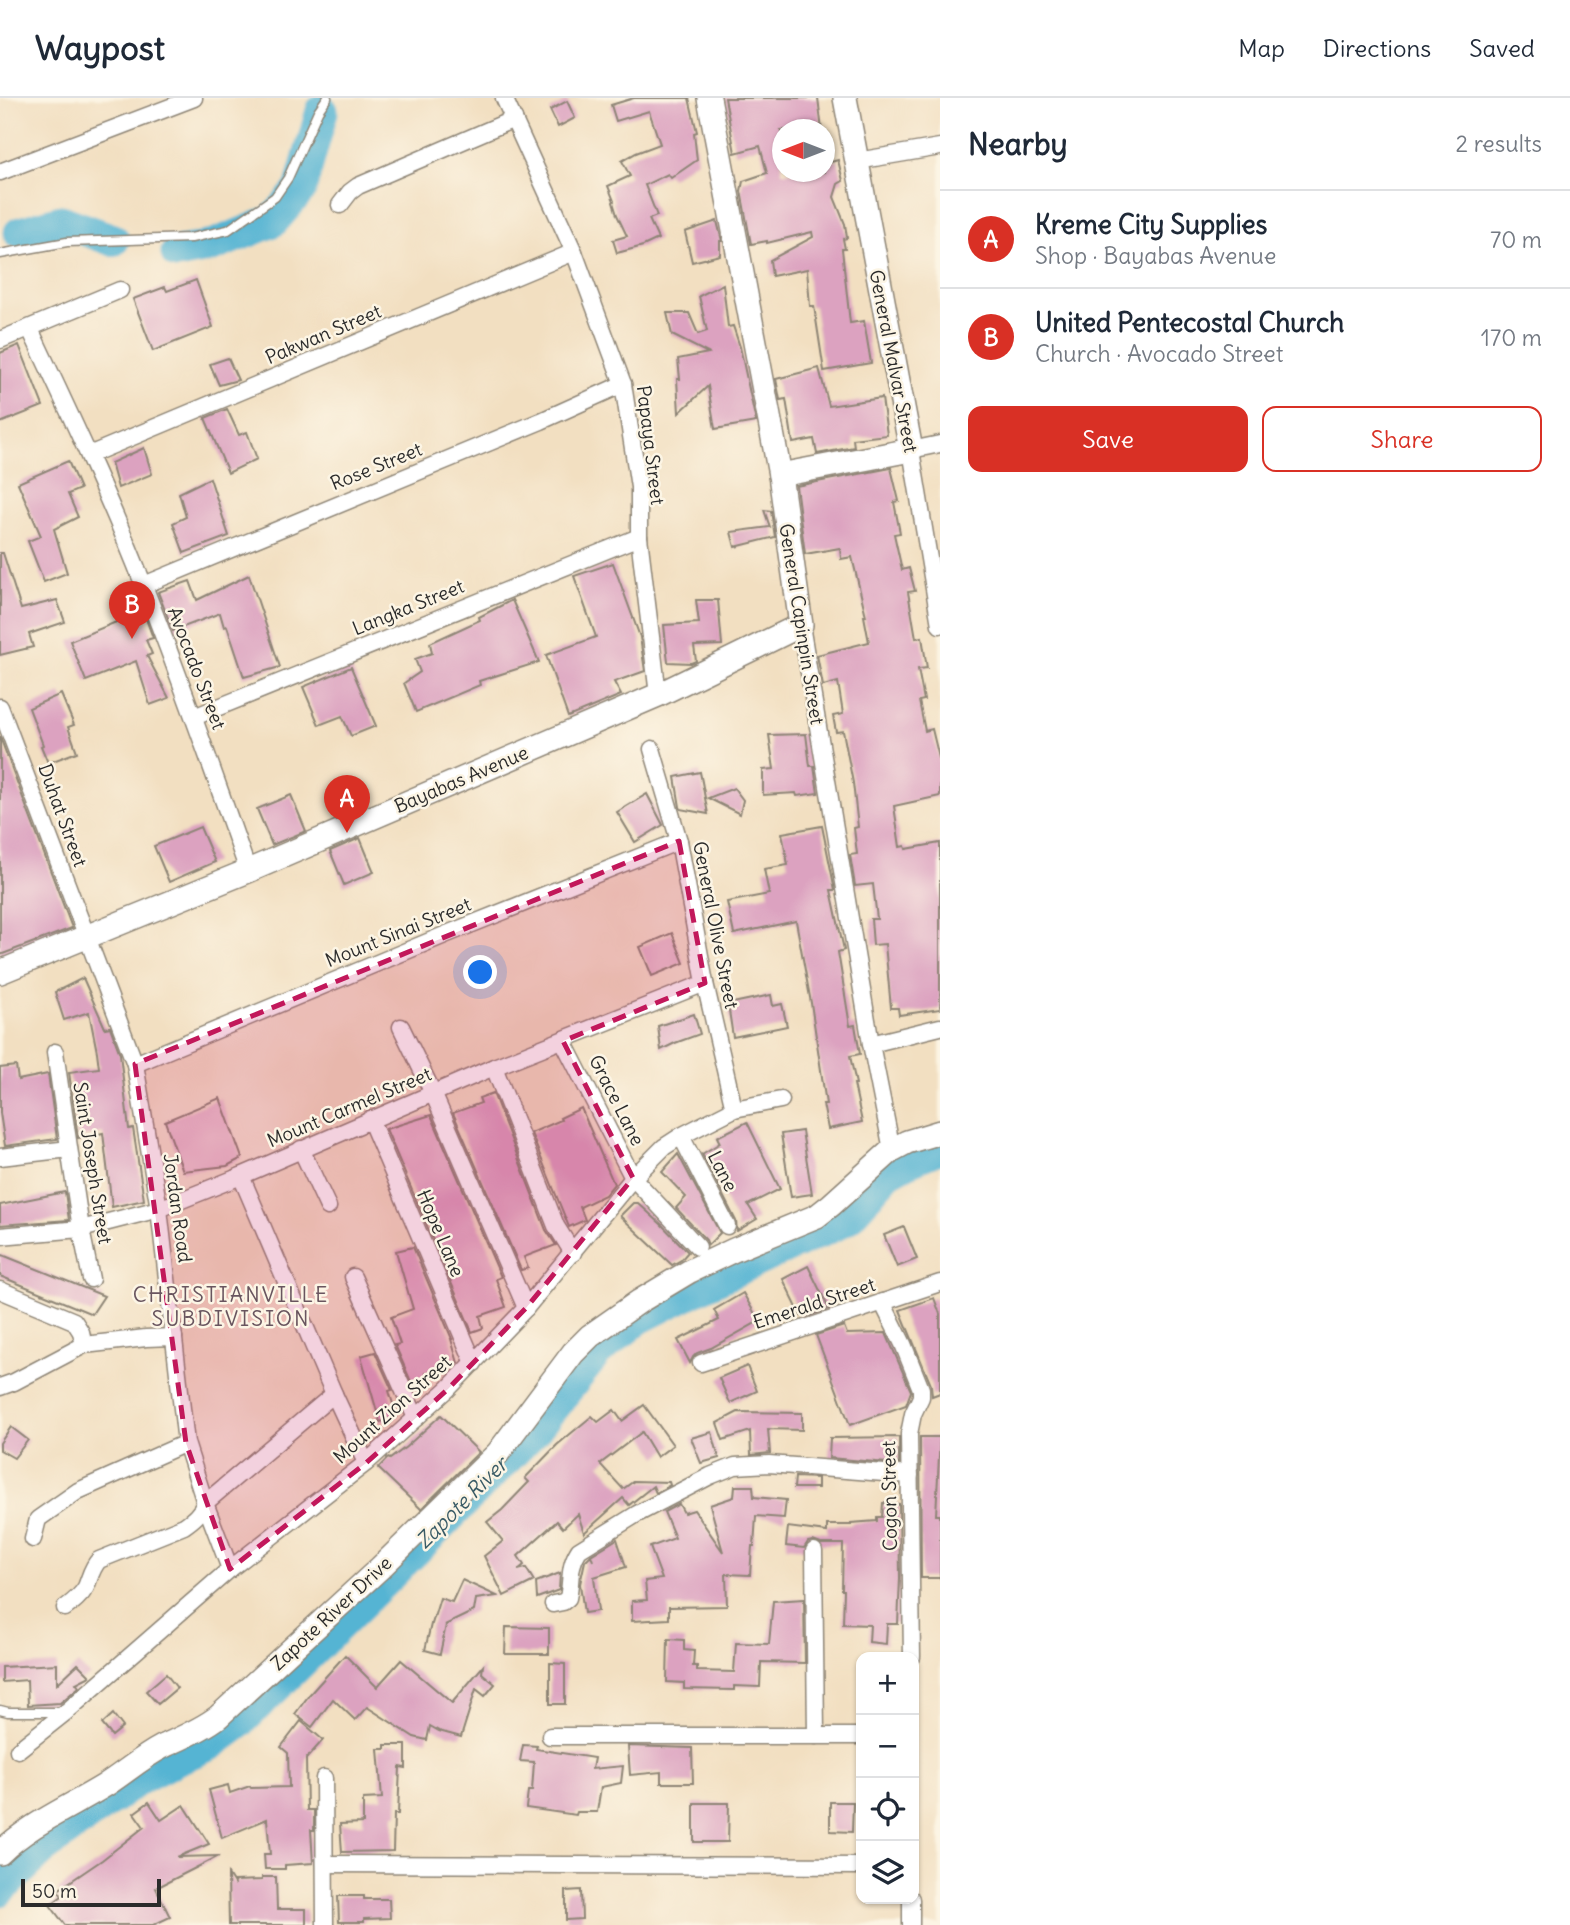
<!DOCTYPE html>
<html lang="en">
<head>
<meta charset="utf-8">
<style>
  body { margin:0; font-family:Delius,sans-serif; background:#f2f2f3; color:#1f2937 }
  .controls { position:absolute; right:21px; bottom:21px; display:grid; overflow:hidden; border-radius:14px; box-shadow:0 2px 5px #0004 }
  .controls button { width:63px; height:63px; display:grid; place-items:center; padding:0; border:0; border-bottom:2px solid #e0e1e3; background:#fff; color:#1f2937; font:35px sans-serif }
  .compass { position:absolute; left:772px; top:21px; width:63px; height:63px; border-radius:50%; background:#fff; box-shadow:0 2px 5px #0004; rotate:270deg }
  .scale { position:absolute; left:21px; bottom:18px; width:140px; box-sizing:border-box; padding-left:7px; border:4px solid #2b2b2b; border-top:0; font-size:19px; line-height:24px; white-space:nowrap; color:#2b2b2b; -webkit-text-stroke:5px #fcf5e5; paint-order:stroke }
  .you { position:absolute; left:481px; top:875px; width:24px; height:24px; margin:-18px; border:5px solid #fff; border-radius:50%; background:#1a73e8; box-shadow:0 0 0 10px #1a73e833 }
  .badge { display:grid; place-items:center; width:46px; height:46px; border-radius:50%; background:#d93025; color:#fff; font-size:23px; font-weight:700 }
  .pin { position:absolute; translate:-50% -58px; filter:drop-shadow(0 2px 4px #0008) }
  .pin::after { content:''; position:absolute; top:37px; width:24px; height:21px; background:inherit; clip-path:polygon(0 0,100% 0,50% 100%) }
  .list { margin:0; padding:0; list-style:none }
  h2 { display:flex; justify-content:space-between; align-items:center; height:91px; margin:0; padding:0 28px; font-size:30px }
  h2 small { font-size:23px; font-weight:400; color:#747a83 }
  .list li { display:grid; grid-template-columns:46px 1fr auto; gap:21px; align-items:center; box-sizing:border-box; height:98px; padding:0 28px; border-top:2px solid #e0e1e3 }
  .list b { display:block; font-size:26px; white-space:nowrap }
  .list p { margin:0; font-size:23px; white-space:nowrap; color:#747a83 }
  .list em { font-size:23px; font-style:normal; color:#747a83 }
  .actions { display:flex; gap:14px; padding:21px 28px }
  .actions a { flex:1; padding:16px 0; border:2px solid #d93025; border-radius:14px; text-align:center; font-size:24px; color:#d93025 }
  .actions .main { background:#d93025; color:#fff }
  .icon { flex:none; width:38px; height:38px; fill:none; stroke:currentColor; stroke-width:2; stroke-linecap:round; stroke-linejoin:round }
  .map { position:relative; flex:none; width:940px; height:1827px; overflow:hidden }
  header { display:flex; align-items:center; gap:42px; box-sizing:border-box; height:98px; padding:0 35px; background:#fff; border-bottom:2px solid #e0e1e3 }
  header strong { font-size:33px }
  nav { display:flex; gap:38px; margin-inline-start:auto; font-size:24px }
  main { display:flex }
  aside { flex:1; background:#fff }
  .map>svg:first-child { display:block }
  .lines { fill:none; stroke-linecap:round; stroke-linejoin:round }
  .river { stroke:#54b4d3; stroke-width:33 }
  .building { fill:#dca2c0 }
  .lane-casing { stroke:#8e8576; stroke-width:11 }
  .street-casing { stroke:#8e8576; stroke-width:19 }
  .secondary-casing { stroke:#8e8576; stroke-width:26 }
  .lane { stroke:#fff; stroke-width:8 }
  .street { stroke:#fff; stroke-width:16 }
  .secondary { stroke:#fff; stroke-width:23 }
  .marked { fill:#c2185b; fill-opacity:0.2; stroke:#c2185b; stroke-width:5; stroke-dasharray:14 9; stroke-linejoin:round }
  .labels { text-anchor:middle; stroke-width:5; stroke-linejoin:round; paint-order:stroke }
  .street-label { font-size:19px; fill:#2b2b2b; stroke:#fcf5e5 }
  .neighbourhood-label { font-size:21px; letter-spacing:2px; fill:#69555f; stroke:#fcf5e5 }
  .water-label { font-size:21px; font-style:italic; fill:#395b66; stroke:#fcf5e5 }
</style>
</head>
<body>
<header>
<strong>Waypost</strong>
<nav><a>Map</a><a>Directions</a><a>Saved</a></nav>
</header>
<main>
<div class="map">
<svg width="940" height="1827" viewBox="0 0 940 1827">
  <rect width="100%" height="100%" fill="#fcf5e5"/>
  <filter id="ink" filterUnits="userSpaceOnUse"><feTurbulence type="fractalNoise" baseFrequency=".0143" numOctaves="2"/><feDisplacementMap in="SourceGraphic" scale="14" xChannelSelector="R" yChannelSelector="G"/><feConvolveMatrix kernelMatrix="1 2 1 2 8 2 1 2 1" color-interpolation-filters="sRGB"/></filter>
  <filter id="wash" filterUnits="userSpaceOnUse"><feTurbulence type="fractalNoise" baseFrequency=".00686" numOctaves="4" result="noise"/><feDisplacementMap in="SourceGraphic" scale="28" xChannelSelector="R" yChannelSelector="G"/><feGaussianBlur stdDeviation="1.57" result="paint"/><feColorMatrix in="noise" values="0 0 0 0 0 0 0 0 0 0 0 0 0 0 0 0 0 1.4 0 .05"/><feComposite in="paint" operator="in"/></filter>
  <g filter="url(#wash)">
    <rect width="100%" height="100%" fill="#f2dfc1"/>
    <g class="lines">
      <g class="river">
        <polyline points="20,135 61,123 113,142"/>
        <polyline points="177,155 212,148 273,123 300,92 322,13"/>
        <polyline points="0,1792 45,1749 143,1678 176,1661 211,1646 238,1626 442,1426 532,1335 597,1254 639,1220 712,1183 833,1128 848,1119 888,1074 910,1062 940,1049"/>
      </g>
    </g>
    <g id="blocks">
      <g class="building">
        <polygon points="634,0 689,0 697,34 694,35 697,62 671,80 668,76 645,87 657,118 649,121 658,141 643,148 617,155 613,142 627,138 617,117 613,104 614,103 608,88 630,78 622,63 636,55 660,46 649,13 616,23 611,7"/>
        <polygon points="725,0 818,0 822,32 781,32 782,33 782,74 824,74 824,66 838,62 843,83 838,86 834,99 845,126 847,140 843,141 845,151 842,151 850,225 864,223 871,265 824,273 814,208 810,208 807,171 772,178 770,162 813,139 812,134 767,145 767,143 751,146 741,93 743,83 767,75 760,48 735,55"/>
        <polygon points="567,3 575,20 558,29 550,12"/>
        <polygon points="717,123 722,143 720,143 720,157 692,164 685,134"/>
        <polygon points="196,182 213,229 153,253 133,201 165,189 167,193"/>
        <polygon points="723,186 728,229 733,228 740,249 756,324 715,331 708,288 679,315 677,281 680,281 678,261 708,255 672,237 667,215 689,215 698,236 707,233 699,198"/>
        <polygon points="19,247 43,308 0,325 0,255"/>
        <polygon points="228,260 238,282 219,287 210,266"/>
        <polygon points="819,270 829,308 882,300 887,337 853,341 854,349 817,356 814,341 793,345 786,301 780,302 776,281"/>
        <polygon points="227,311 239,337 247,334 257,361 228,375 205,320"/>
        <polygon points="144,350 152,376 118,390 111,365"/>
        <polygon points="68,363 80,391 68,396 78,419 54,431 67,475 44,484 28,443 41,438 18,385"/>
        <polygon points="891,370 899,403 894,404 900,435 894,436 902,472 909,470 915,493 908,494 916,540 922,539 927,570 918,571 924,602 919,603 925,633 932,631 940,664 940,698 894,708 900,749 905,748 906,751 940,745 940,911 899,917 898,910 891,910 885,846 873,847 871,821 877,821 873,786 855,788 850,757 857,756 854,730 858,729 853,685 843,633 836,634 833,618 843,616 838,584 823,588 817,557 869,544 864,518 866,518 852,459 841,461 840,450 805,456 796,388"/>
        <polygon points="210,380 229,438 184,455 173,425 186,419 179,395"/>
        <polygon points="764,412 771,413 775,439 735,449 731,434 770,429"/>
        <polygon points="0,455 3,455 21,511 57,502 65,524 29,536 33,549 0,557"/>
        <polygon points="613,465 640,539 645,573 614,584 621,597 568,619 546,557 596,539 574,478"/>
        <polygon points="249,477 280,569 244,579 227,528 224,529 220,515 173,533 158,494 190,483 197,502"/>
        <polygon points="512,502 539,564 479,583 480,587 416,614 404,585 420,574 415,561 432,555 430,545 480,522 479,519"/>
        <polygon points="696,502 718,502 722,547 694,548 696,563 691,565 668,564 664,527 699,525"/>
        <polygon points="143,513 153,540 146,542 152,556 147,558 169,600 150,607 136,563 86,583 70,543"/>
        <polygon points="351,569 376,628 351,638 342,618 319,627 303,589"/>
        <polygon points="61,596 74,627 68,629 77,654 48,665 41,648 43,647 29,610"/>
        <polygon points="806,636 810,668 814,668 818,695 797,698 796,695 763,697 763,672 774,671 769,637"/>
        <polygon points="0,639 72,830 0,857"/>
        <polygon points="700,674 702,684 708,716 681,711 680,709 675,679"/>
        <polygon points="734,690 743,702 740,716 708,700"/>
        <polygon points="647,696 663,727 635,744 617,714"/>
        <polygon points="291,697 306,733 272,747 257,711"/>
        <polygon points="822,728 835,792 831,792 844,852 838,854 850,928 855,927 860,956 850,958 856,986 854,986 862,1024 828,1031 823,1006 826,1006 811,905 796,823 734,836 727,804 769,796 764,771 788,767 782,735"/>
        <polygon points="200,729 215,764 169,784 154,748"/>
        <polygon points="360,740 374,774 344,787 330,753"/>
        <polygon points="672,835 684,865 652,878 640,849"/>
        <polygon points="83,880 105,930 110,929 120,956 129,1031 133,1030 144,1102 112,1109 103,1035 78,1040 69,974 99,970 97,954 89,914 64,922 55,894"/>
        <polygon points="771,897 773,908 782,906 787,928 733,939 728,906"/>
        <polygon points="694,916 700,936 675,945 661,952 658,928"/>
        <polygon points="16,968 18,982 48,976 57,1041 5,1048 0,1015 0,970"/>
        <polygon points="493,995 546,1132 556,1147 524,1159 528,1170 521,1172 453,1015 481,1005 479,1000"/>
        <polygon points="220,1000 242,1060 227,1068 183,1073 165,1023"/>
        <polygon points="581,1010 614,1086 605,1097 580,1109 585,1122 569,1129 531,1035 561,1022 560,1020"/>
        <polygon points="431,1017 501,1179 496,1181 506,1209 480,1218 483,1230 472,1234 386,1031"/>
        <polygon points="747,1024 780,1091 748,1107 757,1121 737,1133 736,1123 702,1056 720,1045 717,1039"/>
        <polygon points="802,1033 812,1096 791,1099 781,1036"/>
        <polygon points="678,1056 720,1135 708,1147 706,1142 676,1110 686,1099 662,1074"/>
        <polygon points="65,1094 69,1122 0,1127 0,1107"/>
        <polygon points="633,1105 638,1105 661,1126 688,1154 681,1162 672,1167 620,1118"/>
        <polygon points="904,1129 917,1161 897,1169 884,1137"/>
        <polygon points="413,1149 452,1241 451,1241 458,1265 426,1275 428,1281 412,1286 395,1247 400,1246 391,1219 413,1211 396,1153"/>
        <polygon points="0,1156 104,1198 92,1216 0,1178"/>
        <polygon points="808,1168 829,1211 808,1218 807,1215 801,1218 783,1181"/>
        <polygon points="743,1195 759,1223 711,1250 697,1255 693,1259 690,1265 678,1242 719,1222 714,1212"/>
        <polygon points="934,1200 940,1216 940,1295 932,1298 931,1287 900,1212"/>
        <polygon points="844,1228 847,1236 886,1235 911,1293 906,1307 850,1327 816,1237"/>
        <polygon points="375,1254 392,1292 389,1293 397,1319 380,1324 361,1258"/>
        <polygon points="747,1268 757,1293 730,1305 719,1280"/>
        <polygon points="644,1307 673,1347 657,1359 642,1334 600,1366 623,1391 634,1383 669,1384 670,1387 656,1395 653,1388 629,1407 623,1400 584,1435 578,1416 563,1430 557,1423 518,1458 524,1467 518,1472 526,1470 534,1483 504,1498 484,1458 503,1443 487,1424 502,1412 529,1384 525,1380 557,1347 592,1318 598,1324 614,1312 622,1323"/>
        <polygon points="738,1314 802,1315 802,1332 768,1331 770,1355 751,1357 750,1333 723,1342 717,1325"/>
        <polygon points="441,1317 479,1354 421,1411 378,1370 388,1360 390,1361 406,1349"/>
        <polygon points="11,1329 28,1342 14,1360 0,1352 0,1345"/>
        <polygon points="712,1334 719,1360 701,1365 691,1340"/>
        <polygon points="899,1339 899,1366 829,1360 830,1340"/>
        <polygon points="920,1339 940,1339 936,1417 940,1417 940,1480 921,1480"/>
        <polygon points="795,1379 818,1380 818,1390 794,1390"/>
        <polygon points="735,1388 753,1388 754,1399 786,1402 784,1420 756,1418 754,1448 752,1448 750,1477 726,1476 727,1508 669,1509 669,1521 632,1523 632,1503 647,1502 645,1483 662,1481 650,1449 675,1440 664,1414 679,1406 684,1415 694,1412 723,1454 710,1407 734,1399"/>
        <polygon points="883,1405 899,1406 900,1480 898,1526 887,1526 886,1546 869,1544 870,1527 843,1526 844,1492 842,1492 843,1446 821,1446 813,1443 808,1444 804,1450 786,1448 788,1429 827,1434 827,1427 851,1427 851,1425 877,1423 877,1419 882,1419"/>
        <polygon points="617,1441 626,1469 594,1479 598,1513 584,1515 580,1486 585,1463 591,1457 593,1463 591,1457"/>
        <polygon points="560,1475 559,1492 537,1500 536,1484"/>
        <polygon points="462,1482 497,1498 476,1501 474,1513 445,1527 446,1527 440,1556 425,1552 431,1526 432,1526 440,1500 452,1504"/>
        <polygon points="804,1501 805,1565 761,1564 760,1589 734,1588 734,1592 684,1591 684,1585 667,1584 668,1541 684,1542 684,1552 694,1553 693,1568 697,1568 697,1573 734,1574 736,1545 769,1546 773,1503"/>
        <polygon points="506,1529 549,1530 549,1556 505,1556"/>
        <polygon points="345,1557 377,1589 401,1562 452,1605 483,1568 482,1575 495,1586 485,1598 476,1591 461,1639 439,1633 430,1628 427,1642 414,1639 367,1609 355,1622 333,1601 312,1629 295,1616 310,1596"/>
        <polygon points="550,1565 565,1566 565,1606 550,1606"/>
        <polygon points="57,1566 57,1586 78,1566 90,1578 76,1585 79,1589 60,1605 28,1607 27,1582 2,1584 2,1569"/>
        <polygon points="166,1576 177,1590 158,1606 146,1593"/>
        <polygon points="113,1616 123,1629 112,1638 102,1626"/>
        <polygon points="301,1623 323,1642 306,1661 307,1712 314,1712 314,1732 311,1732 313,1765 285,1767 285,1771 265,1771 264,1756 270,1756 267,1721 222,1740 209,1692 228,1687 230,1695 250,1688 251,1690 289,1689 288,1655 281,1649"/>
        <polygon points="385,1647 406,1647 406,1670 400,1669 398,1716 394,1716 393,1753 342,1754 340,1726 363,1725 363,1701 382,1700 378,1651 385,1651"/>
        <polygon points="523,1647 537,1648 536,1651 594,1660 592,1671 623,1668 621,1685 601,1689 597,1714 577,1714 576,1717 526,1710 528,1693 532,1693 534,1664 520,1663"/>
        <polygon points="628,1648 692,1650 693,1685 661,1685 661,1674 630,1677"/>
        <polygon points="149,1704 161,1722 184,1707 209,1746 177,1759 219,1758 156,1790 170,1819 153,1827 65,1827 50,1807 62,1798 58,1792 102,1762 144,1729 134,1715"/>
        <polygon points="830,1704 853,1704 852,1734 830,1733"/>
        <polygon points="694,1705 729,1705 728,1744 694,1744"/>
        <polygon points="228,1776 235,1787 234,1783 262,1782 262,1779 276,1779 277,1811 306,1811 306,1827 229,1827"/>
        <polygon points="581,1792 582,1821 566,1822 566,1793"/>
        <polygon points="338,1798 364,1798 364,1801 389,1801 390,1820 364,1821 364,1824 339,1824"/>
      </g>
    </g>
  </g>
  <g filter="url(#ink)">
    <use href="#blocks" fill-opacity="0" stroke="#8e8576" stroke-width="2"/>
    <g class="lines">
      <g class="lane-casing">
        <g id="lane">
          <polyline points="0,156 67,144 191,140 228,132 275,99 288,80 318,13 327,0"/>
          <polyline points="0,1612 8,1614 63,1614"/>
        </g>
      </g>
      <g class="street-casing">
        <g id="street">
          <polyline points="504,0 574,154 623,286 639,389 639,439 658,597"/>
          <polyline points="857,63 940,49"/>
          <polyline points="0,74 194,0"/>
          <polyline points="340,107 350,94 358,88 514,21"/>
          <path d="M30,231c40,85 80,170 114,257 37,94 71,190 104,285"/>
          <polyline points="0,242 120,192"/>
          <polyline points="940,346 911,352 940,527"/>
          <polyline points="89,357 574,154"/>
          <polyline points="144,487 541,323 623,286"/>
          <polyline points="801,527 871,946 892,1052"/>
          <polyline points="0,609 135,966 159,1111 186,1345 205,1405 230,1471"/>
          <polyline points="194,619 639,439"/>
          <polyline points="652,651 679,743 705,885 734,1011"/>
          <polyline points="401,929 433,995 526,1210"/>
          <polyline points="563,943 633,1080 698,1149"/>
          <polyline points="871,946 940,929"/>
          <polyline points="55,954 81,1131 91,1181"/>
          <polyline points="135,966 447,836 679,743"/>
          <polyline points="494,969 556,1128 573,1155"/>
          <polyline points="370,1021 474,1265"/>
          <polyline points="681,1038 727,1128"/>
          <polyline points="301,1051 328,1109"/>
          <polyline points="0,1059 69,1051"/>
          <polyline points="241,1078 334,1296 366,1365"/>
          <polyline points="0,1138 81,1131 159,1111 241,1078 494,969 705,885"/>
          <polyline points="353,1179 416,1320"/>
          <polyline points="0,1192 74,1223 81,1234 84,1247"/>
          <polyline points="882,1204 903,1246 921,1291 921,1299 913,1316 909,1336 912,1559"/>
          <polyline points="701,1265 940,1185"/>
          <polyline points="0,1289 14,1284 84,1247 146,1240 174,1239"/>
          <polyline points="33,1441 38,1421 78,1393 186,1345"/>
          <polyline points="814,1453 816,1638"/>
          <path d="M553,1506l10,-2 5,-4c4,-19 0,-31 11,-48l58,-36 73,-38 25,-10 34,-2 141,11"/>
          <path d="M65,1510c8,-6 16,-12 21,-21 4,-10 6,-20 13,-27l85,-34c10,-7 16,-12 21,-23l129,-109"/>
          <polyline points="550,1638 861,1638"/>
          <polyline points="18,1652 66,1614 230,1471 366,1365 448,1291 526,1210 633,1080 664,1049 681,1038 734,1011 781,1002"/>
          <polyline points="324,1680 325,1827"/>
          <polyline points="325,1766 861,1768"/>
          <polyline points="911,1827 911,1801"/>
        </g>
      </g>
      <g class="secondary-casing">
        <g id="secondary">
          <polyline points="780,377 911,352 845,0"/>
          <polyline points="0,874 248,773 658,597 801,527 780,377 709,0"/>
          <path d="M0,1755c30,-29 68,-45 104,-67 19,-12 37,-28 58,-39 19,-9 39,-17 56,-30l162,-149 118,-115 75,-100 17,-17 50,-35 50,-30 44,-21 83,-34 14,-11 61,-55 15,-8 33,-10"/>
        </g>
      </g>
      <use href="#lane" class="lane"/>
      <use href="#street" class="street"/>
      <use href="#secondary" class="secondary"/>
    </g>
  </g>
  <path class="marked" d="M679,743l26,142 -142,58 70,137 -107,130 -78,81 -82,74 -136,106 -44,-126 -51,-379z"/>
  <g class="labels">
    <g class="street-label">
      <text transform="translate(323 236) rotate(-23)" y="7">Pakwan Street</text>
      <text transform="translate(894 263) rotate(79)" y="7">General Malvar Street</text>
      <text transform="translate(651 347) rotate(83)" y="7">Papaya Street</text>
      <text transform="translate(376 368) rotate(-22)" y="7">Rose Street</text>
      <text transform="translate(408 509) rotate(-22)" y="7">Langka Street</text>
      <text transform="translate(802 526) rotate(81)" y="7">General Capinpin Street</text>
      <text transform="translate(197 570) rotate(69)" y="7">Avocado Street</text>
      <text transform="translate(461 681) rotate(-23)" y="7">Bayabas Avenue</text>
      <text transform="translate(63 717) rotate(70)" y="7">Duhat Street</text>
      <text transform="translate(716 827) rotate(79)" y="7">General Olive Street</text>
      <text transform="translate(398 834) rotate(-22)" y="7">Mount Sinai Street</text>
      <text transform="translate(617 1002) rotate(63)" y="7">Grace Lane</text>
      <text transform="translate(349 1009) rotate(-23)" y="7">Mount Carmel Street</text>
      <text transform="translate(93 1065) rotate(81)" y="7">Saint Joseph Street</text>
      <text transform="translate(723 1073) rotate(63)" y="7">Lane</text>
      <text transform="translate(178 1110) rotate(82)" y="7">Jordan Road</text>
      <text transform="translate(441 1135) rotate(67)" y="7">Hope Lane</text>
      <text transform="translate(814 1205) rotate(-18)" y="7">Emerald Street</text>
      <text transform="translate(392 1311) rotate(-42)" y="7">Mount Zion Street</text>
      <text transform="translate(889 1398) rotate(-91)" y="7">Cogon Street</text>
      <text transform="translate(331 1515) rotate(-43)" y="7">Zapote River Drive</text>
    </g>
    <g class="neighbourhood-label">
      <text x="231" y="1204">CHRISTIANVILLE<tspan x="231" dy="24">SUBDIVISION</tspan></text>
    </g>
    <g class="water-label">
      <text transform="translate(462 1405) rotate(-45)" y="7">Zapote River</text>
    </g>
  </g>
</svg>
<div class="controls">
<button>+</button>
<button>−</button>
<button><svg class="icon" aria-label="locate" viewBox="0 0 24 24"><circle cx="12" cy="12" r="6"/><path d="M12 2v4M12 18v4M2 12h4M18 12h4"/></svg></button>
<button><svg class="icon" aria-label="layers" viewBox="0 0 24 24"><path d="M12 4l9 5-9 5-9-5zM3 14l9 5 9-5"/></svg></button>
</div>
<svg class="compass" viewBox="-18 -18 36 36"><path d="M0-13l5 13h-10z" fill="#e53935"/><path d="M0 13l5-13h-10z" fill="#747a83"/></svg>
<div class="scale">50 m</div>
<div class="you"></div>
<div class="pin badge" style="left:347px;top:735px">A</div>
<div class="pin badge" style="left:132px;top:541px">B</div>
</div>
<aside>
<h2>Nearby<small>2 results</small></h2>
<ul class="list">
<li><span class="badge">A</span><div><b>Kreme City Supplies</b><p>Shop · Bayabas Avenue</p></div><em>70 m</em></li>
<li><span class="badge">B</span><div><b>United Pentecostal Church</b><p>Church · Avocado Street</p></div><em>170 m</em></li>
</ul>
<div class="actions"><a class="main">Save</a><a>Share</a></div>
</aside>
</main>
</body>
</html>
